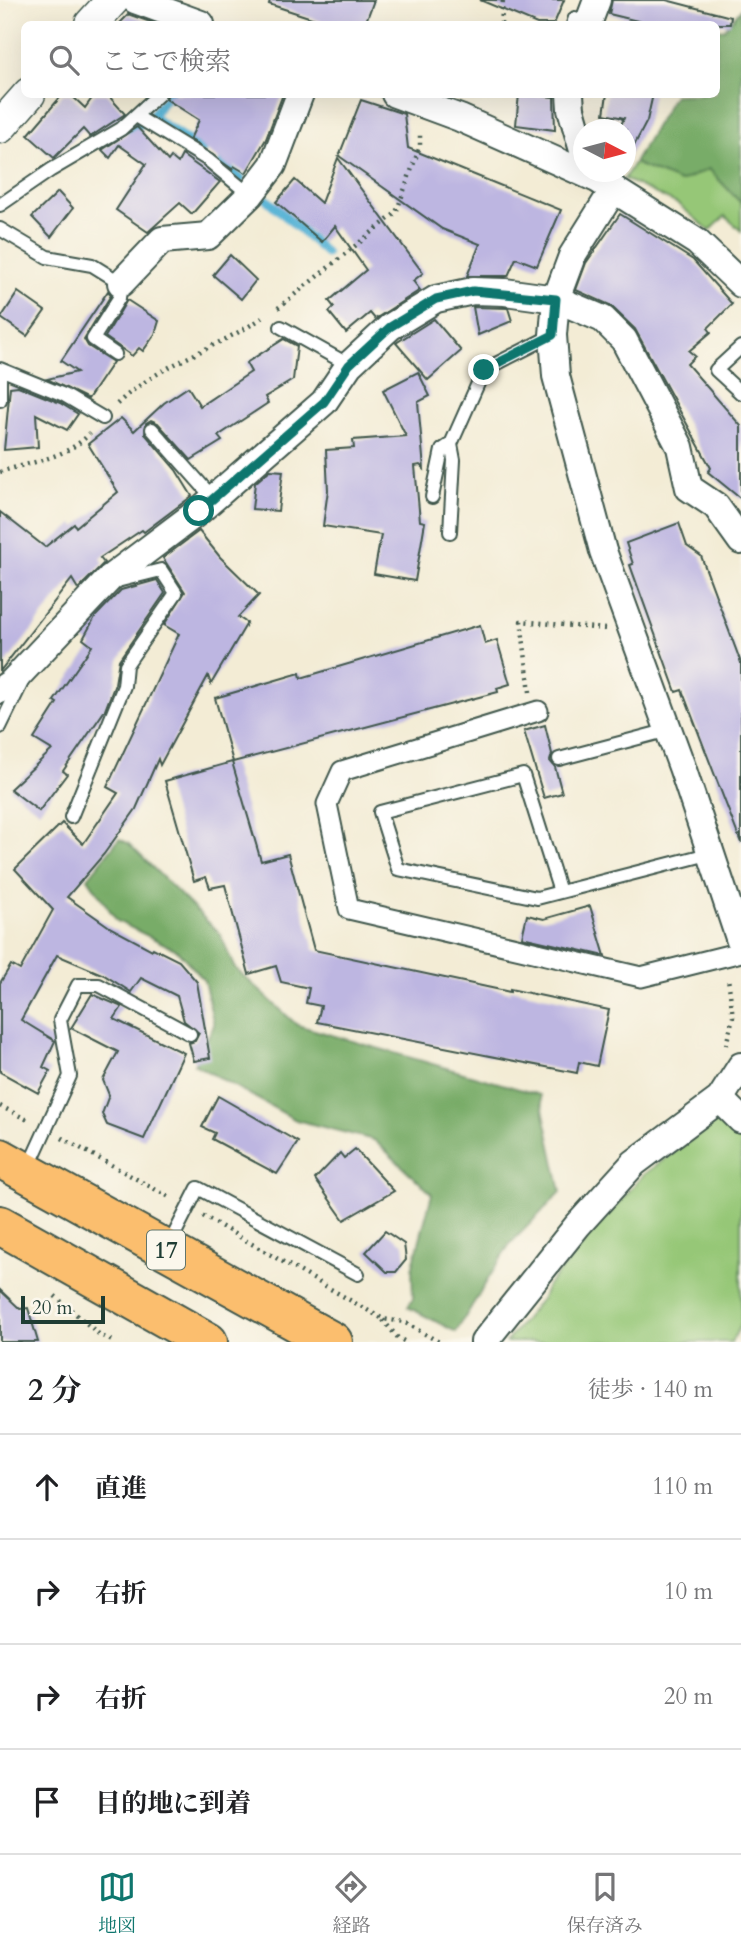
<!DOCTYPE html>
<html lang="ja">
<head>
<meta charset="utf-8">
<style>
  body { margin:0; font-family:Cardo,"Noto Serif JP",serif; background:#f2f2f2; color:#202124 }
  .compass { position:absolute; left:573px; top:119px; width:63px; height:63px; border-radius:50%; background:#fff; box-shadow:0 7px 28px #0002; rotate:96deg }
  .scale { position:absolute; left:21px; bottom:18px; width:84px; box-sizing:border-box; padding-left:7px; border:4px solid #1f3d34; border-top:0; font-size:19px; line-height:24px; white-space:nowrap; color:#1f3d34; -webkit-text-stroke:5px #fbf7ec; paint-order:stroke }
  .stop { position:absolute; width:21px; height:21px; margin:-16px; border:5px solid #0f766e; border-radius:50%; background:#fff }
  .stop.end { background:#0f766e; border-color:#fff; box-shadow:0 2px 7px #0008 }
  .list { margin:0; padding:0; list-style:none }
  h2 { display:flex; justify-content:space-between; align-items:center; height:91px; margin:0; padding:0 28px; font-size:30px }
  h2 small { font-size:23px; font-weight:400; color:#757577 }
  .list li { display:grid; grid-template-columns:46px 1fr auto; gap:21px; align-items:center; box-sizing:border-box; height:105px; padding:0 28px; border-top:2px solid #e0e0e0 }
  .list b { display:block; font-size:26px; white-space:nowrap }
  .list em { font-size:23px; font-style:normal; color:#757577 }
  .icon { flex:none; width:38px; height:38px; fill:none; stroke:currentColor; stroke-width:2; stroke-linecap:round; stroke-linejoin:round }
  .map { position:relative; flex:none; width:741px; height:1342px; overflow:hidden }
  .search { position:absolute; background:#fff; box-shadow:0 7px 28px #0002; left:21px; right:21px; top:21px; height:77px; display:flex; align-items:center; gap:18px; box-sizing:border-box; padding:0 24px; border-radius:10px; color:#757577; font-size:26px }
  .sheet { height:511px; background:#fff }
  nav { display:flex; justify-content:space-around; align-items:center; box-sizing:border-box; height:98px; border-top:2px solid #e0e0e0; background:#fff; font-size:19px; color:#757577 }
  nav a { display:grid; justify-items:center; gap:4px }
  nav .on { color:#0f766e }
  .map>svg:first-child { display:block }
  .green { fill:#96c777; stroke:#5a8256; stroke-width:2 }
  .forest { fill:#78ac68; stroke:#4c744e; stroke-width:2 }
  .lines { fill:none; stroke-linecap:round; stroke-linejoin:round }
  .stream { stroke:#58b4d6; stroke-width:9 }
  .building { fill:#bdb6e1 }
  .service-casing { stroke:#3f574c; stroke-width:16 }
  .pedestrian-casing { stroke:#3f574c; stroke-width:23 }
  .minor-casing { stroke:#3f574c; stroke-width:30 }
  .tertiary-casing { stroke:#3f574c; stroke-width:35 }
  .primary-casing { stroke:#3f574c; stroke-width:42 }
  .path { stroke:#3f574c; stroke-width:4.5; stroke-dasharray:2 5; stroke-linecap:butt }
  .service { stroke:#fff; stroke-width:12 }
  .pedestrian { stroke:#fff; stroke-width:19 }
  .minor { stroke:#fff; stroke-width:26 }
  .tertiary { stroke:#fff; stroke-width:32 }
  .primary { stroke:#fbbe6e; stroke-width:38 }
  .route { stroke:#0f766e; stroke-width:9 }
  .labels { text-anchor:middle; stroke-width:5; stroke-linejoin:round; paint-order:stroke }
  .shield { fill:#fbf7ec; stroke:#61756b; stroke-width:2 }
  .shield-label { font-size:23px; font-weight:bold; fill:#1f3d34 }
</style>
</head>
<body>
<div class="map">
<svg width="741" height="1342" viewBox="0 0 741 1342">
  <rect width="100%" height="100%" fill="#fbf7ec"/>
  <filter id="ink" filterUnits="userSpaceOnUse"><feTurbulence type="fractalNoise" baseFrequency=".0143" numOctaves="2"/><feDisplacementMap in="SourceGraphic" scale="14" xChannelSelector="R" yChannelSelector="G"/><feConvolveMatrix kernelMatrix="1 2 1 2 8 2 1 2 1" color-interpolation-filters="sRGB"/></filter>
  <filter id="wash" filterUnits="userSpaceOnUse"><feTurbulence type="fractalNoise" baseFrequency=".00686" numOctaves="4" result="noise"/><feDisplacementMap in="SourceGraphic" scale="28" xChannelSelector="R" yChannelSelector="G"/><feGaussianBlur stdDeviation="1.57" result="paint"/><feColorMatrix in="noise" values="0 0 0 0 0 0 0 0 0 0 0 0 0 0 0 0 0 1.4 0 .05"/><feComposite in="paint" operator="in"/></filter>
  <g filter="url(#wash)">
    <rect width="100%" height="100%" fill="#f3ecd5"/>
    <g class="green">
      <polygon points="634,163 680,182 709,169 741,203 741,231 725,216 710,231 678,204 624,179"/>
      <polygon points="727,1120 741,1135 741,1325 731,1342 506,1342 542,1298 547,1286 643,1175 714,1123"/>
    </g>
    <g class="forest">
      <polygon points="741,9 741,203 709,169 680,182 634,163 674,95 716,94 717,30 724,29"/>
      <polygon points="119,839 128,843 220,934 234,967 297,1025 540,1095 561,1192 509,1245 456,1332 408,1307 413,1298 412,1269 432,1194 374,1140 296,1120 194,1064 214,1025 204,980 177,950 117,921 88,878"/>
    </g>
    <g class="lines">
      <g class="stream">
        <polyline points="151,116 202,150"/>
        <polyline points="132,130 151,116 170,94"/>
        <polyline points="222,164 241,179"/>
        <polyline points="263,196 326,253"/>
      </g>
    </g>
    <g id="blocks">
      <g class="building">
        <polygon points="270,0 374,0 365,24 330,24 269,4"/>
        <polygon points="480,0 564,0 554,24 537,24"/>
        <polygon points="612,0 666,0 731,17 730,24 650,24 609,14"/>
        <polygon points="129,14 130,15 156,24 119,24"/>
        <polygon points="63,94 70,94 85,108 95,94 107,94 125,114 90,137 83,129 54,158 28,135"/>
        <polygon points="168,94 283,94 266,139 246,173 234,166 232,169 190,139 199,120 166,99"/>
        <polygon points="519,94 554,97 555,130 516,125"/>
        <polygon points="607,94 653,94 647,121 626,161 626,130 619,130 624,118 604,114"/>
        <polygon points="361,100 404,114 408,148 561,210 537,266 516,258 508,276 467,276 480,244 442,229 339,156"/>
        <polygon points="137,127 168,161 171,157 178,163 182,155 220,182 192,214 180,203 148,232 116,210 146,164 119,145 110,158 102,150"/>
        <polygon points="338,158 423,273 413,281 420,290 375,319 370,313 346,333 329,312 334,307 329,301 366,270 335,226 322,242 276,202 295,180 321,203"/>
        <polygon points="58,192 73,208 51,237 32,217"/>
        <polygon points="620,214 693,260 732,304 708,328 711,332 689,351 695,356 687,364 741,426 741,499 708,472 711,468 635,329 610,305 576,290 586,263"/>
        <polygon points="230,255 256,280 241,299 213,275"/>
        <polygon points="108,291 111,295 84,339 88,346 113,362 88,399 47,379 77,372 61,361"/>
        <polygon points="18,292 45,311 27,336 1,318"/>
        <polygon points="127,300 159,321 155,334 143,351 139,348 132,356 105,337"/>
        <polygon points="473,307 508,308 512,321 478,335"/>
        <polygon points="434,319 461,351 428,380 396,343"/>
        <polygon points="284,339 297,346 293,380 265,397 268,403 218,436 222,441 191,460 158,423 151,420 146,423 145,434 176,470 192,496 144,532 142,530 100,558 104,563 78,589 72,579 0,671 0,512 45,547 74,524 76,527 118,492 88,444 121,418 134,431 164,403 188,387 200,406 251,372 246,363"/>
        <polygon points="418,372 430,396 418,402 424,469 420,465 415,466 420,521 425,522 415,581 374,574 381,535 323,526 328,490 326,450 354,448 353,440 406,436 383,390"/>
        <polygon points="18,386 60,403 78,414 67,430 36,414 38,447 4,450 10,387"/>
        <polygon points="270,470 283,471 278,511 252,509 255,483"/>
        <polygon points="679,523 687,546 701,556 741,663 741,843 682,690 676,692 630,565 633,564 626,543"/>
        <polygon points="199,531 220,557 259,595 238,617 247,623 211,684 208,676 160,765 158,759 136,809 104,854 67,897 111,928 152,950 153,948 179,961 197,982 210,1058 194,1061 189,1043 195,1041 199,1033 184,1021 177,996 141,978 131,992 104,975 57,955 21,1020 55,1041 43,1067 50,1071 38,1093 0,1072 0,983 11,965 20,970 53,910 15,869 62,823 83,844 118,793 107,787 179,634 164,625 185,592 163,558"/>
        <polygon points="157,580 165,593 119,660 115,684 105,710 63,771 67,774 39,811 10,789 52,750 34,739 57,703 54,701 92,646 83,639 95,617 121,590"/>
        <polygon points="480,625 485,644 497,640 510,684 497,688 498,692 233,762 215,698 300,673 301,678"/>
        <polygon points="545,725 552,754 550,761 555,767 562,793 544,798 524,731"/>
        <polygon points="232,762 261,861 288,854 314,950 510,992 510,989 609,1010 597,1066 579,1062 577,1073 317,1022 321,1006 306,1003 309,988 281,982 276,966 249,974 225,885 210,888 206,877 194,881 165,781"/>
        <polygon points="590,906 605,956 522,937 527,915 544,919"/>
        <polygon points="92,994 122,1007 114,1019 184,1053 144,1139 107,1125 102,1114 109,1095 103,1080 118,1052 71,1028"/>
        <polygon points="218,1096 298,1142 277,1174 212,1139 215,1133 202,1127"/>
        <polygon points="355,1149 394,1191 344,1220 315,1179 340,1153 344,1158"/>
        <polygon points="385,1231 404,1244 406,1260 396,1272 387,1272 366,1252"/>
        <polygon points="0,1290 20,1309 28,1308 38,1342 0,1342"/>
      </g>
    </g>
  </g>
  <g filter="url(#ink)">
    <use href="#blocks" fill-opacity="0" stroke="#3f574c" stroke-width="2"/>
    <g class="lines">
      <g class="service-casing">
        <g id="service">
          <polyline points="573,24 575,18"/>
          <polyline points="136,116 208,160 250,195"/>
          <polyline points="0,205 51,170 121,129 159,94"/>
          <polyline points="0,229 47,257 92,265 121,283 119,298 93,339 115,354"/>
          <polyline points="281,327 349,365"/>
          <polyline points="741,347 716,370 741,393"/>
          <polyline points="0,369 64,395 103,418"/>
          <polyline points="0,372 0,400"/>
          <polyline points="152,429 213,498"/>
          <polyline points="432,497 442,450 451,444"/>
          <polyline points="450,532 454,460 451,444 484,370 553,335"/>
          <polyline points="0,727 23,680"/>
          <polyline points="559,759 669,730"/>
          <polyline points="71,817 124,686 126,665 176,593 161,570 117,581"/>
          <polyline points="560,892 523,775 380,812 398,869 537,898 689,859 712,853"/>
          <polyline points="28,1168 70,1076 60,1020 78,985 99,985 190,1034"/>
          <polyline points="168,1247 198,1188 358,1274"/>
        </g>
      </g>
      <g class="pedestrian-casing">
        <polyline id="pedestrian" points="538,711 342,771 327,804 349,909 641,977 741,952"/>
      </g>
      <g class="minor-casing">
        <g id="minor">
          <polyline points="135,0 201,24"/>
          <polyline points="588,24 597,0"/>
          <polyline points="395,94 460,118 597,179 697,242 741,284"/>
          <polyline points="570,94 571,109 584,154"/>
          <polyline points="614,189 572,256 556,299 553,335 556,376 603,551 682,767 741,944"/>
          <polyline points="121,283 162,240 208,236 250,195 273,165 300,94"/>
          <polyline points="0,690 12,682 110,578 199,511 324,402 349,365 390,327 436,299 473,291 505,292 556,299 603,319 624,340 680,447 689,488 716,506 741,541"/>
          <polyline points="720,1099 741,1120"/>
          <polyline points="484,1342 577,1226 634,1163 720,1099 741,1066"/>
        </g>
      </g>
      <g class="tertiary-casing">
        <g id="tertiary">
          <polyline points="91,24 113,0"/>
          <polyline points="0,127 29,94"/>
        </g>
      </g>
      <g class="primary-casing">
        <g id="primary">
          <polyline points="0,1158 333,1342"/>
          <polyline points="0,1225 208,1342"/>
        </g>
      </g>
      <g class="path">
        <polyline points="501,24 503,0"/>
        <polyline points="612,130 622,117"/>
        <polyline points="278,308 396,213 420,146 420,132"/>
        <path d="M117,404c43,-41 97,-54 145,-86"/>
        <path d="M0,472c30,-10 68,-14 90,-39"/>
        <polyline points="530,692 521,621 605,629"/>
        <polyline points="726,1045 733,1017 728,978"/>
        <polyline points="0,1106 30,1121"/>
        <polyline points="62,1138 171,1198"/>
        <polyline points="203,1216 383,1319 404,1322 439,1342"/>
        <polyline points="55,1296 100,1335 114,1342"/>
        <polyline points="383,1320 398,1338 406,1342"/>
      </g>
      <use href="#service" class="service"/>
      <use href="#pedestrian" class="pedestrian"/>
      <use href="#minor" class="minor"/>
      <use href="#tertiary" class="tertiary"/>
      <use href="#primary" class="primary"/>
    </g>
  </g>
  <g class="lines" filter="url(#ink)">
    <polyline class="route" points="199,511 324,402 349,365 390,327 436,299 473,291 556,299 553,335 484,370"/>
  </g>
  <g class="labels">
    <rect class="shield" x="147" y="1230.5" width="38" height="39" rx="5"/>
    <g class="shield-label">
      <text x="166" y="1258">17</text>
    </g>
  </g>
</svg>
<svg class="compass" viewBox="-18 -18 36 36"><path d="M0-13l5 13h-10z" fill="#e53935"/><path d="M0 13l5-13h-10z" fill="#757577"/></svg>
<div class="scale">20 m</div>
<div class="stop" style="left:199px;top:511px"></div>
<div class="stop end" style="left:484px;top:370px"></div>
<div class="search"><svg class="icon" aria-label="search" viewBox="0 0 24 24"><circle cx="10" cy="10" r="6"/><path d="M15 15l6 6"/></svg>ここで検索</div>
</div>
<section class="sheet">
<h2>2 分<small>徒歩 · 140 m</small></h2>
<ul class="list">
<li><svg class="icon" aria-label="ahead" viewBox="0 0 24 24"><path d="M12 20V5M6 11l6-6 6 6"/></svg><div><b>直進</b></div><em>110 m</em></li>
<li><svg class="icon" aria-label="right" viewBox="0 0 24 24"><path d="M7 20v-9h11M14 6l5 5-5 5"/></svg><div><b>右折</b></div><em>10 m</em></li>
<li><svg class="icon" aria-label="right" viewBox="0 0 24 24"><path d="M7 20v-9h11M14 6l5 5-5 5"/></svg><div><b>右折</b></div><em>20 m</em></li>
<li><svg class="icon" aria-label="arrive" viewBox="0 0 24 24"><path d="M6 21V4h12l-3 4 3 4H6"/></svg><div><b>目的地に到着</b></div></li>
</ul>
</section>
<nav>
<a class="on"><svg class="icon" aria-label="map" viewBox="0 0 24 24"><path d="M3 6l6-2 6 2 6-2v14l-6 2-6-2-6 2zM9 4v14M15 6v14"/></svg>地図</a>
<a><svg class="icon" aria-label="directions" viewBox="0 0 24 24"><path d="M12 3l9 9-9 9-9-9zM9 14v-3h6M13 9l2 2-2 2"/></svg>経路</a>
<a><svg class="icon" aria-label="saved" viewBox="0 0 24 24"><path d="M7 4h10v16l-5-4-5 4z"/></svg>保存済み</a>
</nav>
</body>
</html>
